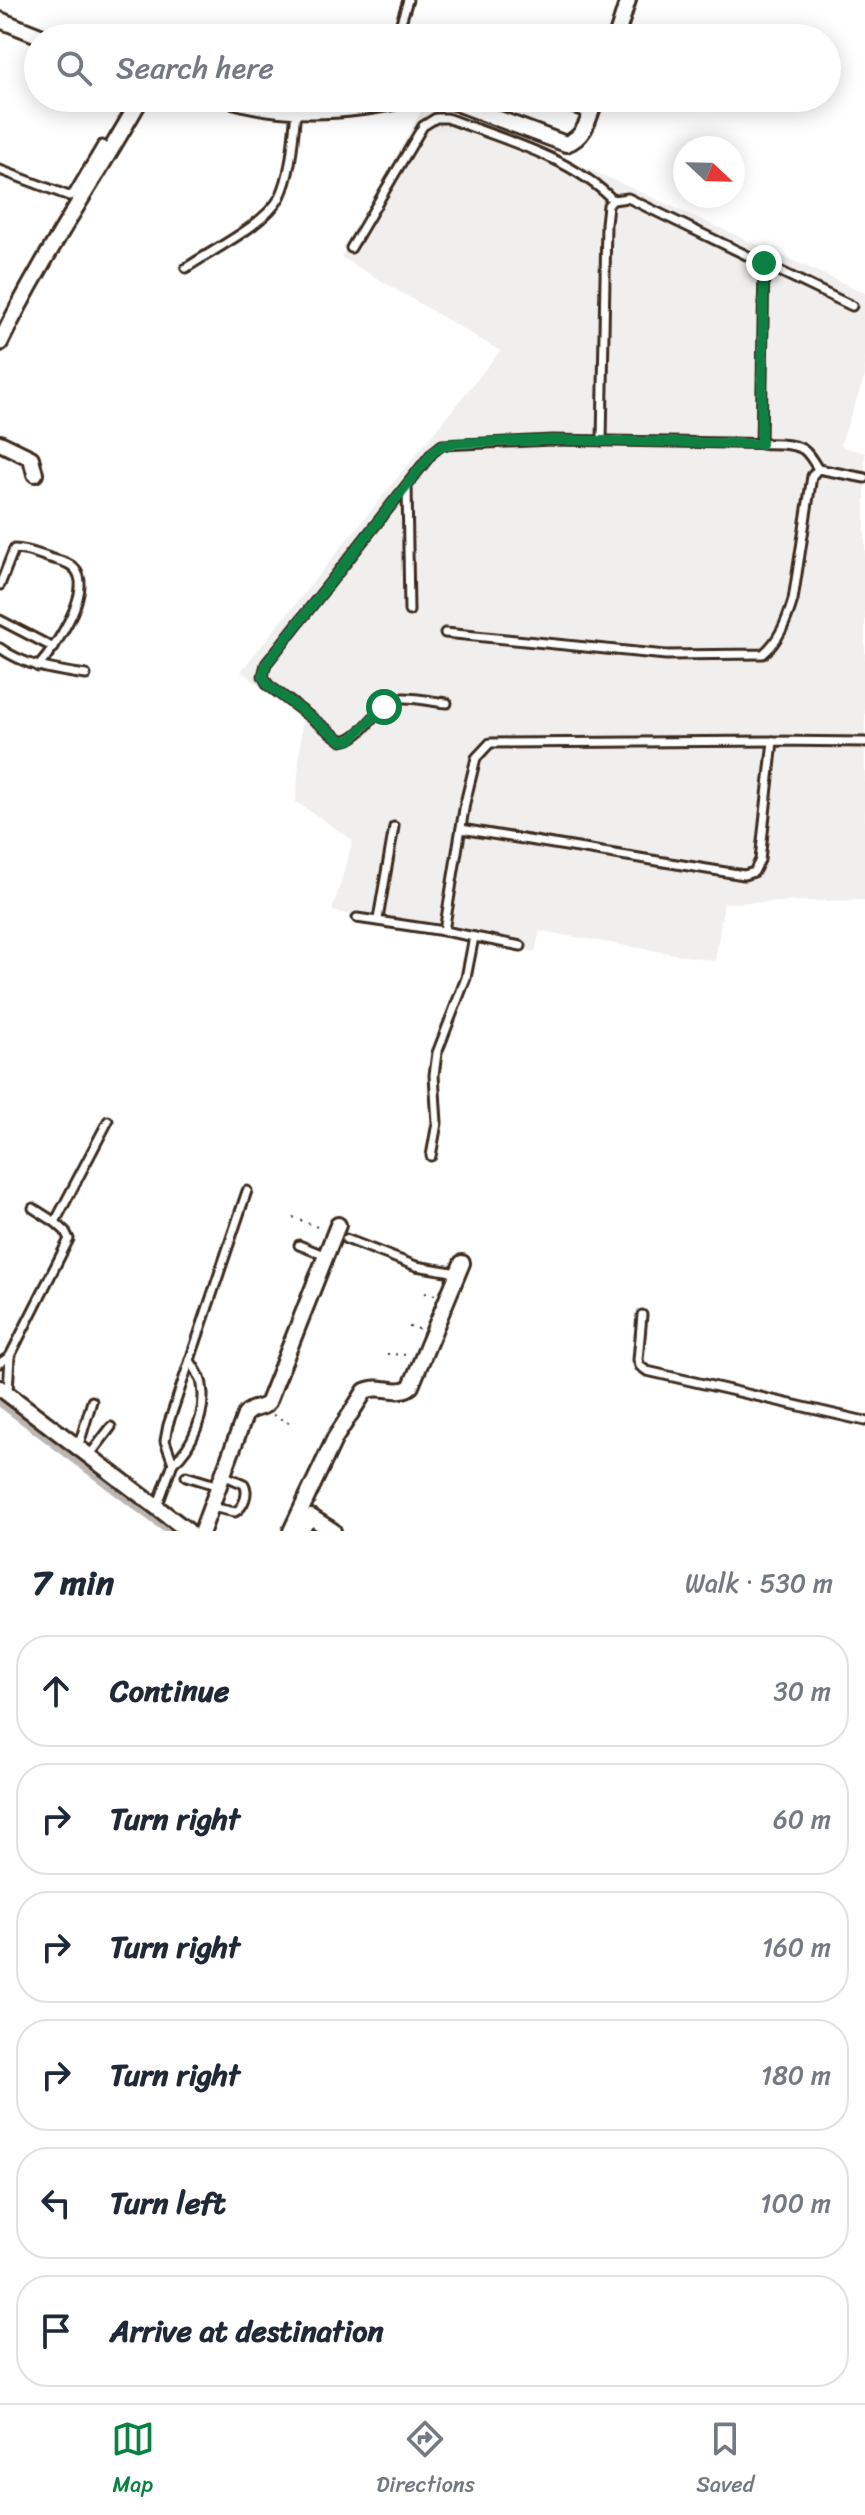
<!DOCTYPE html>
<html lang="en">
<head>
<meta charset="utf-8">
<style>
  body { margin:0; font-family:Sriracha,sans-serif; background:#f6f6f7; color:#1f2937 }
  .compass { position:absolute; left:673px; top:136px; width:72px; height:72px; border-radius:50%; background:#fff; box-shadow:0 4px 20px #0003; rotate:112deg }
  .stop { position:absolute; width:24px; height:24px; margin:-18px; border:6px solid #0b8043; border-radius:50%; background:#fff }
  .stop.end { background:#0b8043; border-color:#fff; box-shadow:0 2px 8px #0008 }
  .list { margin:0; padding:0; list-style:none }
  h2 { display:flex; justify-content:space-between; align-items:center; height:104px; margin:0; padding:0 32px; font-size:34px }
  h2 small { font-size:26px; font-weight:400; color:#747a83 }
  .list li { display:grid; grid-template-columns:52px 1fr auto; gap:24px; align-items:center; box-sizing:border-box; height:112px; margin:0 16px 16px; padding:0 16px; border:2px solid #e0e1e3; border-radius:32px }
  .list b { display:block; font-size:30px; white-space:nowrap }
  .list em { font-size:26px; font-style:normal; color:#747a83 }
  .icon { flex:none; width:44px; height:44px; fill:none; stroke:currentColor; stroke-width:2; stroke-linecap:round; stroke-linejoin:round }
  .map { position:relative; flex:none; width:865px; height:1531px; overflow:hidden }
  .search { position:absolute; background:#fff; box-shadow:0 4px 20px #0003; left:24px; right:24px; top:24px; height:88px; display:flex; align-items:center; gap:20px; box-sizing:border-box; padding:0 28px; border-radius:44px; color:#747a83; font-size:30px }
  .sheet { height:872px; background:#fff }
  nav { display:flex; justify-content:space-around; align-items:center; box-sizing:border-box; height:112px; border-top:2px solid #e0e1e3; background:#fff; font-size:22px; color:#747a83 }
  nav a { display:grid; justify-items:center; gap:4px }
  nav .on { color:#0b8043 }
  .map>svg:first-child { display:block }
  .built { fill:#f1efee }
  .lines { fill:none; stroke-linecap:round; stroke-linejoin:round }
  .canal { stroke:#bcb6b3; stroke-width:12 }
  .service-casing { stroke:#3b2a1e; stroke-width:13 }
  .minor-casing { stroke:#3b2a1e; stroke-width:20 }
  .path { stroke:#3b2a1e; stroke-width:2; stroke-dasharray:2 6; stroke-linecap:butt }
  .service { stroke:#fff; stroke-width:7 }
  .minor { stroke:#fff; stroke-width:14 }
  .route { stroke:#0b8043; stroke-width:10 }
</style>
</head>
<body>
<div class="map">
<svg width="865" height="1531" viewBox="0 0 865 1531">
  <rect width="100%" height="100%" fill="#fff"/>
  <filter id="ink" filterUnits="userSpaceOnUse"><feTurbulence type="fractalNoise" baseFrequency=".0125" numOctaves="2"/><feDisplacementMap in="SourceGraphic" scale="16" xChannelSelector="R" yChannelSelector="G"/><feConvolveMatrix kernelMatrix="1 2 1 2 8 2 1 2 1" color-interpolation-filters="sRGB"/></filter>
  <g filter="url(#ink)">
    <polygon class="built" points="426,102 455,109 865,293 865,376 840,446 865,453 865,900 724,903 715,961 540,931 535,952 332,911 353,840 296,802 302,720 241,671 500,351 341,257"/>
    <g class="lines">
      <polyline class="canal" points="0,1400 172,1531"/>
      <g class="service-casing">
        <g id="service">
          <polyline points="325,38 328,30"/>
          <polyline points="396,38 408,0"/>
          <polyline points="558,103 590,114"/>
          <polyline points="0,170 69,196 73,194 102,145"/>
          <path d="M351,248l72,-122 13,-8h11c57,22 122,38 166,82"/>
          <path d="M186,268c26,-18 79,-43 94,-71 12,-25 13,-59 16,-86"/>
          <polyline points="602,441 606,224 608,205 613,200 628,198 852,306"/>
          <polyline points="761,444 764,263"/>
          <polyline points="407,485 409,611"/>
          <path d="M0,585l14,-36c13,0 24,5 36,9 10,3 22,5 27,14 14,23 -24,78 -39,95"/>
          <polyline points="0,620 54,648"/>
          <path d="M445,633l221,22 97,-1c16,-13 24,-34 30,-54l19,-124 6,-7 47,9"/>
          <path d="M0,648c27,19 54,22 86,27"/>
          <path d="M447,703c-15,-1 -30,-6 -45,-5 -25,3 -36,40 -60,43l-74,-56 -5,-9 3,-12 166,-211 10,-8 110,-5 229,4c23,2 25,5 37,25"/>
          <polyline points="461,829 744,875 754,872 760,860 773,741 865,742"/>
          <polyline points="357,918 444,931 521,946"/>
          <polyline points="378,919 394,827"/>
          <polyline points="444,931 465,803 476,758 490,743 773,741"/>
          <polyline points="431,1156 437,1123 434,1075 437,1053 466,978 474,937"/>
          <polyline points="33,1208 55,1222 108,1121"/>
          <polyline points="346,1239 416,1266 458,1273"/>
          <polyline points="299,1245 326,1256"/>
          <polyline points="642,1315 638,1360 640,1366 647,1371 865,1421"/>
          <polyline points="0,1363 10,1356"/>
          <polyline points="8,1392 10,1356 69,1239 65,1231 55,1222"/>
          <polyline points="78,1448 92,1401"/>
          <polyline points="89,1456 111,1427"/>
          <path d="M173,1463c20,-16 34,-52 29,-78 -1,-9 -7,-16 -11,-23"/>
          <polyline points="186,1476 219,1486"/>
          <polyline points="157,1507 173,1463 165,1441 168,1425 247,1191"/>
          <path d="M211,1507l24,5c9,-5 14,-19 9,-28l-21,-9"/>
        </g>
      </g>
      <g class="minor-casing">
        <g id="minor">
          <polyline points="0,20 45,38"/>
          <polyline points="616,38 628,0"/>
          <path d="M226,98c60,19 126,14 186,0"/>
          <path d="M443,98l123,46c20,-7 23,-27 30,-46"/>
          <path d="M0,343c41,-85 95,-163 141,-245"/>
          <polyline points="0,443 31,458 35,474"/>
          <polyline points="0,1388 188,1531"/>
          <path d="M202,1531l43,-116c6,-9 18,-5 23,-13l70,-177"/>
          <path d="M291,1531l44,-93 30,-47c16,-8 33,6 46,-5l51,-123"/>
          <polyline points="299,1531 311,1517 333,1531"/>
        </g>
      </g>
      <g class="path">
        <polyline points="293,1217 322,1229"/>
        <polyline points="425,1293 435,1295"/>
        <polyline points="409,1327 419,1329"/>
        <polyline points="387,1354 410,1355"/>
        <polyline points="273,1415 289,1423"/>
      </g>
      <use href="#service" class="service"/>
      <use href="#minor" class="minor"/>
    </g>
  </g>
  <g class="lines" filter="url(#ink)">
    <polyline class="route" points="384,707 350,740 342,741 268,685 263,676 266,664 432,453 442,445 457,443 552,440 761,444 764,263"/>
  </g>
</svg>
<svg class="compass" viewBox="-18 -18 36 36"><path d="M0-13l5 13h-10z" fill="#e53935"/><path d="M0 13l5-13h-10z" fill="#747a83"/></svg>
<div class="stop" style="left:384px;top:707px"></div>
<div class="stop end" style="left:764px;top:263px"></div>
<div class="search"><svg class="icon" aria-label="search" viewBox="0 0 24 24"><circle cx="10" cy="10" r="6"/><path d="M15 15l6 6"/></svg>Search here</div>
</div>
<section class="sheet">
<h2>7 min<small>Walk · 530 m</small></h2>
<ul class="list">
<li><svg class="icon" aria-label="ahead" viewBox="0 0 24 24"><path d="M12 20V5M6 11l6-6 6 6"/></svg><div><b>Continue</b></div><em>30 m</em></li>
<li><svg class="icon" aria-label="right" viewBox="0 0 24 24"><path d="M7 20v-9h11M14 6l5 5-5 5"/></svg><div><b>Turn right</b></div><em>60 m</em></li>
<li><svg class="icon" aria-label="right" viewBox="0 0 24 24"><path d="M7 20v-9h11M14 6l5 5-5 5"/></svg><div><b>Turn right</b></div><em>160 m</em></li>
<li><svg class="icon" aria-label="right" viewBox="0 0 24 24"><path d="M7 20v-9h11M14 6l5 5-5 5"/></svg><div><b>Turn right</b></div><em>180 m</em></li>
<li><svg class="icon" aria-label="left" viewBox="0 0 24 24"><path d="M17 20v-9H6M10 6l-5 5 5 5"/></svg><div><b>Turn left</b></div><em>100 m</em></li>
<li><svg class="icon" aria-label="arrive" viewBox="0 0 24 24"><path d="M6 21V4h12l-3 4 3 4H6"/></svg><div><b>Arrive at destination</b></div></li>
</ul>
</section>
<nav>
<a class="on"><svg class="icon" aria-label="map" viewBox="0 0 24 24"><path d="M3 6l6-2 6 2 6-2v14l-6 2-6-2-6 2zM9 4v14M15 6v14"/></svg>Map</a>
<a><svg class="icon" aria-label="directions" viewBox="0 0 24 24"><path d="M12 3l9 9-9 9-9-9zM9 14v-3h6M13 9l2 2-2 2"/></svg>Directions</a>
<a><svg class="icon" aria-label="saved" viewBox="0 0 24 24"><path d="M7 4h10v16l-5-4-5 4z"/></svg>Saved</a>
</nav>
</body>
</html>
